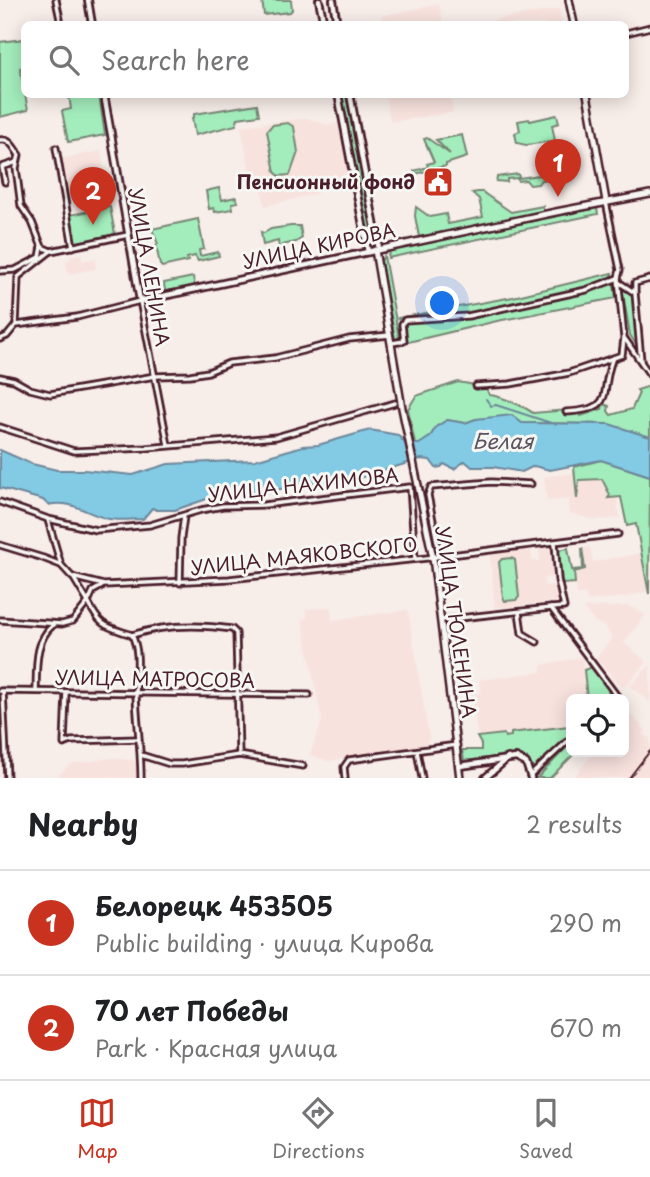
<!DOCTYPE html>
<html lang="en">
<head>
<meta charset="utf-8">
<style>
  body { margin:0; font-family:"Playpen Sans",sans-serif; background:#f2f2f2; color:#202124 }
  .controls { position:absolute; right:21px; bottom:21px; display:grid; overflow:hidden; border-radius:10px; box-shadow:0 4px 18px #0003 }
  .controls button { width:63px; height:63px; display:grid; place-items:center; padding:0; border:0; border-bottom:2px solid #e0e0e0; background:#fff; color:#202124; font:35px sans-serif }
  .you { position:absolute; left:443px; top:304px; width:24px; height:24px; margin:-18px; border:5px solid #fff; border-radius:50%; background:#1a73e8; box-shadow:0 0 0 10px #1a73e833 }
  .badge { display:grid; place-items:center; width:46px; height:46px; border-radius:50%; background:#c8321e; color:#fff; font-size:23px; font-weight:700 }
  .pin { position:absolute; translate:-50% -58px; filter:drop-shadow(0 2px 4px #0008) }
  .pin::after { content:''; position:absolute; top:37px; width:24px; height:21px; background:inherit; clip-path:polygon(0 0,100% 0,50% 100%) }
  .list { margin:0; padding:0; list-style:none }
  h2 { display:flex; justify-content:space-between; align-items:center; height:91px; margin:0; padding:0 28px; font-size:30px }
  h2 small { font-size:23px; font-weight:400; color:#757577 }
  .list li { display:grid; grid-template-columns:46px 1fr auto; gap:21px; align-items:center; box-sizing:border-box; height:105px; padding:0 28px; border-top:2px solid #e0e0e0 }
  .list b { display:block; font-size:26px; white-space:nowrap }
  .list p { margin:0; font-size:23px; white-space:nowrap; color:#757577 }
  .list em { font-size:23px; font-style:normal; color:#757577 }
  .icon { flex:none; width:38px; height:38px; fill:none; stroke:currentColor; stroke-width:2; stroke-linecap:round; stroke-linejoin:round }
  .map { position:relative; flex:none; width:650px; height:778px; overflow:hidden }
  .search { position:absolute; background:#fff; box-shadow:0 4px 18px #0003; left:21px; right:21px; top:21px; height:77px; display:flex; align-items:center; gap:18px; box-sizing:border-box; padding:0 24px; border-radius:10px; color:#757577; font-size:26px }
  .sheet { height:301px; background:#fff }
  nav { display:flex; justify-content:space-around; align-items:center; box-sizing:border-box; height:98px; border-top:2px solid #e0e0e0; background:#fff; font-size:19px; color:#757577 }
  nav a { display:grid; justify-items:center; gap:4px }
  nav .on { color:#c8321e }
  .map>svg:first-child { display:block }
  .built { fill:#f8e2de }
  .green { fill:#a3edbc; stroke:#768674; stroke-width:2 }
  .water { fill:#83cbe4; stroke:#6c869a; stroke-width:2 }
  .lines { fill:none; stroke-linecap:round; stroke-linejoin:round }
  .stream { stroke:#6c869a; stroke-width:2 }
  .minor-casing { stroke:#4a1f2b; stroke-width:9 }
  .tertiary-casing { stroke:#4a1f2b; stroke-width:10 }
  .secondary-casing { stroke:#4a1f2b; stroke-width:10 }
  .minor { stroke:#f6f6f2; stroke-width:3.5 }
  .tertiary { stroke:#f6f6f2; stroke-width:4.5 }
  .secondary { stroke:#f6f6f2; stroke-width:5 }
  .rail { stroke:#4a1f2b; stroke-width:2 }
  .labels { text-anchor:middle; stroke-width:6; stroke-linejoin:round; paint-order:stroke }
  .poi-label { font-size:19px; font-weight:bold; fill:#4a1f2b; stroke:#f6f6f2; text-anchor:end }
  .street-label { font-size:19px; fill:#4a1f2b; stroke:#f6f6f2 }
  .water-label { font-size:21px; font-style:italic; fill:#5b5362; stroke:#f6f6f2 }
</style>
</head>
<body>
<div class="map">
<svg width="650" height="778" viewBox="0 0 650 778">
  <rect width="100%" height="100%" fill="#f7ede9"/>
  <filter id="ink" filterUnits="userSpaceOnUse"><feTurbulence type="fractalNoise" baseFrequency=".0143" numOctaves="2"/><feDisplacementMap in="SourceGraphic" scale="14" xChannelSelector="R" yChannelSelector="G"/><feConvolveMatrix kernelMatrix="1 2 1 2 8 2 1 2 1" color-interpolation-filters="sRGB"/></filter>
  <g filter="url(#ink)">
    <g class="built">
      <polygon points="439,4 443,24 382,24 381,16"/>
      <polygon points="559,9 562,24 492,24 494,20"/>
      <polygon points="385,95 450,95 453,112 391,122"/>
      <polygon points="307,118 328,125 339,123 350,179 318,185 319,193 265,206 260,181 252,183 241,126"/>
      <polygon points="101,151 110,207 78,214 73,189 67,190 61,159"/>
      <polygon points="81,254 82,261 96,258 95,269 68,274 66,261 70,260 70,256"/>
      <polygon points="574,473 577,493 578,480 602,479 609,497 616,497 620,518 595,520 569,513 569,499 547,501 544,477"/>
      <polygon points="590,547 593,562 642,553 648,591 626,597 587,601 586,594 577,595 574,572 585,569 582,548"/>
      <polygon points="551,548 554,577 544,578 545,586 555,585 558,602 495,608 490,554 531,550 532,561 540,561 539,549"/>
      <polygon points="629,606 645,615 624,643 647,662 623,688 596,658 612,638 606,628 593,620 583,608"/>
      <polygon points="330,607 332,620 408,610 429,738 425,745 329,761 310,755 322,721 302,619 307,618 306,609"/>
      <polygon points="582,657 587,699 571,699 569,726 478,737 473,702 469,702 468,695 481,693 479,680 541,672 542,665"/>
      <polygon points="650,665 650,702 630,686"/>
      <polygon points="628,711 646,731 642,734 650,738 650,778 573,778 594,752 624,752 624,715"/>
      <polygon points="112,758 137,761 137,778 55,778 71,764"/>
    </g>
    <g class="green">
      <polygon points="262,0 291,0 292,10 290,12 264,15"/>
      <polygon points="24,39 24,67 20,68 28,110 0,117 0,42"/>
      <polygon points="69,95 99,95 105,135 68,142 62,111 71,109"/>
      <polygon points="340,95 346,95 374,234 368,236"/>
      <polygon points="257,104 259,115 238,118 236,125 195,135 192,118 194,117 194,114"/>
      <polygon points="557,115 559,123 552,125 555,141 526,145 517,143 515,133 520,131 518,121 529,119 530,121"/>
      <polygon points="288,123 294,127 298,152 290,175 279,176 275,172 267,131 272,125"/>
      <polygon points="462,135 467,157 446,164 446,166 415,174 414,171 428,167 427,164 434,162 424,139 427,138 450,154 436,140"/>
      <polygon points="555,169 558,179 541,180 538,184 530,185 526,180 518,181 517,178 507,179 507,182 496,181 497,177 518,174 519,178 539,175 542,171"/>
      <polygon points="219,188 222,200 236,197 238,202 232,203 233,209 215,212 214,208 209,209 206,191"/>
      <polygon points="478,192 482,192 511,212 543,206 543,212 419,237 415,216 416,207 430,217 446,214 448,224 483,217 479,199 472,193"/>
      <polygon points="110,207 115,234 75,243 70,215"/>
      <polygon points="597,208 598,214 388,258 389,251"/>
      <polygon points="198,219 204,249 199,250 200,256 218,252 219,256 198,261 195,256 187,258 188,261 162,267 160,265 156,245 158,244 152,229"/>
      <polygon points="291,226 300,226 302,238 296,242 282,245 282,248 279,249 278,241 263,245 261,232 264,233 271,229"/>
      <polygon points="384,256 399,338 395,339 381,261"/>
      <polygon points="612,273 616,298 497,321 408,342 398,318 513,297"/>
      <polygon points="193,277 195,287 165,291 164,283"/>
      <polygon points="622,287 637,295 642,354 630,335"/>
      <path d="M458,382l28,5 3,8c10,0 36,12 44,18l47,-4 1,7 21,-7 1,-5 6,2 -1,5 3,4 21,-6 7,-16 -2,-3 13,-4v51l-42,-13 -86,-1 -46,-4 -11,4 -18,-3 -11,7 -6,10 -10,7h-5l-7,-35 8,-13z"/>
      <polygon points="601,460 650,476 649,594 636,524 627,526 621,497 608,498 610,495 602,479 579,480 577,499 574,467"/>
      <polygon points="568,548 572,570 583,569 582,548 585,569 574,572 575,583 562,584 559,550"/>
      <polygon points="511,558 515,560 519,597 516,600 505,601 503,597 499,562 502,559"/>
      <polygon points="592,667 608,689 609,699 587,699 584,670"/>
      <path d="M571,723v13l-33,31 -4,1c-20,-27 -43,-4 -70,-8l-2,-10h19v-6l-4,-7 27,-3 1,3 6,-1v-3l58,-7z"/>
      <polygon points="571,743 571,752 576,752 550,778 537,778"/>
    </g>
    <path class="water" d="M512,415l10,8 87,1 41,13v39l-49,-16 -51,10 -16,-4 -12,6 -29,-5h-21l-7,-6 -11,8 -10,-5 -3,3 -5,1 -6,-8 -9,-1 -82,25 -36,-1 -34,9h-42l-52,18h-18l-5,-2 -9,11c-10,0 -24,2 -34,0 -22,-4 -36,-20 -61,-14l-5,-5 -43,-12v-38l32,14 25,6h27l49,5 35,-11 87,-4 48,-14 15,-1 52,-15 28,5 7,8 14,1 11,-7 6,-10 11,-7 18,3 11,-4z"/>
    <g class="lines">
      <polyline class="stream" points="486,399 491,406 496,405 551,423"/>
      <g class="minor-casing">
        <g id="minor">
          <polyline points="56,0 61,24"/>
          <polyline points="626,33 650,27"/>
          <path d="M0,140c10,-2 14,8 19,15l-3,13 5,38 11,16 10,25"/>
          <polyline points="56,148 73,247"/>
          <polyline points="5,182 2,167 17,162"/>
          <polyline points="42,247 51,251 128,235"/>
          <polyline points="0,271 15,270 40,257 42,247"/>
          <polyline points="620,283 635,293 641,361"/>
          <polyline points="635,293 635,283 650,279"/>
          <polyline points="16,325 18,277 51,251"/>
          <polyline points="0,339 7,336 16,325 77,317 140,301 168,445"/>
          <polyline points="625,339 650,375"/>
          <polyline points="392,343 404,341 402,324 405,320 468,316 586,290 618,278"/>
          <polyline points="0,377 14,380 30,389 50,394 155,376 190,375 208,372 229,363 275,358 349,339 390,335"/>
          <polyline points="476,386 510,384 569,373 622,355 624,338 618,278 620,270 606,202"/>
          <path d="M566,412c51,-3 33,-17 46,-52"/>
          <polyline points="0,427 74,451 146,448 276,437 395,403"/>
          <polyline points="0,502 48,519 96,530 150,525 201,510 223,506 264,505 410,487 415,559"/>
          <polyline points="48,520 61,565"/>
          <polyline points="0,545 43,558 61,565 72,577 104,585 229,579 427,558 618,534"/>
          <polyline points="440,557 428,495 431,487 491,482 531,484"/>
          <polyline points="180,583 181,538 184,516"/>
          <path d="M102,586l-9,5 -5,11c13,26 18,24 44,33 33,-11 66,-11 100,-6l4,4 3,122"/>
          <polyline points="551,608 564,607 558,580 555,543"/>
          <polyline points="519,612 522,633 537,642"/>
          <polyline points="0,620 62,624 73,621 88,602 73,577"/>
          <polyline points="441,620 551,608 617,696 614,699"/>
          <path d="M132,635c9,19 4,40 4,60 1,28 5,55 5,83"/>
          <polyline points="0,691 309,695"/>
          <polyline points="3,691 7,778"/>
          <path d="M36,691c1,-23 -2,-50 17,-66"/>
          <polyline points="66,692 64,744 71,741 138,739"/>
          <polyline points="417,751 422,778"/>
          <polyline points="141,755 170,764 182,764 239,755 303,766"/>
          <polyline points="530,776 571,738"/>
          <polyline points="345,778 344,767 349,760 457,745"/>
        </g>
      </g>
      <g class="tertiary-casing">
        <g id="tertiary">
          <polyline points="88,0 92,24"/>
          <polyline points="319,0 324,24"/>
          <polyline points="333,0 337,24"/>
          <polyline points="104,94 140,301 368,252 338,94"/>
          <polyline points="350,94 379,249"/>
          <polyline points="460,766 516,758 526,763 531,778"/>
          <polyline points="485,778 508,758"/>
        </g>
      </g>
      <g class="secondary-casing">
        <g id="secondary">
          <polyline points="569,0 574,24"/>
          <polyline points="587,94 606,201"/>
          <polyline points="375,250 402,408 433,558 460,778"/>
          <polyline points="368,252 556,212 650,194"/>
        </g>
      </g>
      <use href="#minor" class="minor"/>
      <use href="#tertiary" class="tertiary"/>
      <use href="#secondary" class="secondary"/>
      <polyline class="rail" points="629,778 650,751"/>
    </g>
  </g>
  <defs>
    <g id="civic-square" transform="scale(1.575)"><rect x="-9" y="-9" width="18" height="18" rx="4" fill="#c8321e" stroke="#f6f6f2"/><path d="M-.6-6.5H3V-4.5H.6V-3L4-1V1h2V6H-6V1h2V-1L-.6-3ZM-1.2 2.5V6h2.4V2.5Z" fill="#fff"/></g>
  </defs>
  <g fill-rule="evenodd">
    <use href="#civic-square" x="438" y="182"/>
  </g>
  <g class="labels">
    <g class="poi-label">
      <text x="415" y="189">Пенсионный фонд</text>
    </g>
    <g class="street-label">
      <text transform="translate(319 246) rotate(-12)" y="7">УЛИЦА КИРОВА</text>
      <text transform="translate(149 267) rotate(80)" y="7">УЛИЦА ЛЕНИНА</text>
      <text transform="translate(303 485) rotate(-6)" y="7">УЛИЦА НАХИМОВА</text>
      <text transform="translate(304 556) rotate(-6)" y="7">УЛИЦА МАЯКОВСКОГО</text>
      <text transform="translate(456 622) rotate(82)" y="7">УЛИЦА ТЮЛЕНИНА</text>
      <text transform="translate(155 679) rotate(1)" y="7">УЛИЦА МАТРОСОВА</text>
    </g>
    <g class="water-label">
      <text x="503" y="449">Белая</text>
    </g>
  </g>
</svg>
<div class="controls">
<button><svg class="icon" aria-label="locate" viewBox="0 0 24 24"><circle cx="12" cy="12" r="6"/><path d="M12 2v4M12 18v4M2 12h4M18 12h4"/></svg></button>
</div>
<div class="you"></div>
<div class="pin badge" style="left:558px;top:197px">1</div>
<div class="pin badge" style="left:93px;top:225px">2</div>
<div class="search"><svg class="icon" aria-label="search" viewBox="0 0 24 24"><circle cx="10" cy="10" r="6"/><path d="M15 15l6 6"/></svg>Search here</div>
</div>
<section class="sheet">
<h2>Nearby<small>2 results</small></h2>
<ul class="list">
<li><span class="badge">1</span><div><b>Белорецк 453505</b><p>Public building · улица Кирова</p></div><em>290 m</em></li>
<li><span class="badge">2</span><div><b>70 лет Победы</b><p>Park · Красная улица</p></div><em>670 m</em></li>
</ul>
</section>
<nav>
<a class="on"><svg class="icon" aria-label="map" viewBox="0 0 24 24"><path d="M3 6l6-2 6 2 6-2v14l-6 2-6-2-6 2zM9 4v14M15 6v14"/></svg>Map</a>
<a><svg class="icon" aria-label="directions" viewBox="0 0 24 24"><path d="M12 3l9 9-9 9-9-9zM9 14v-3h6M13 9l2 2-2 2"/></svg>Directions</a>
<a><svg class="icon" aria-label="saved" viewBox="0 0 24 24"><path d="M7 4h10v16l-5-4-5 4z"/></svg>Saved</a>
</nav>
</body>
</html>
